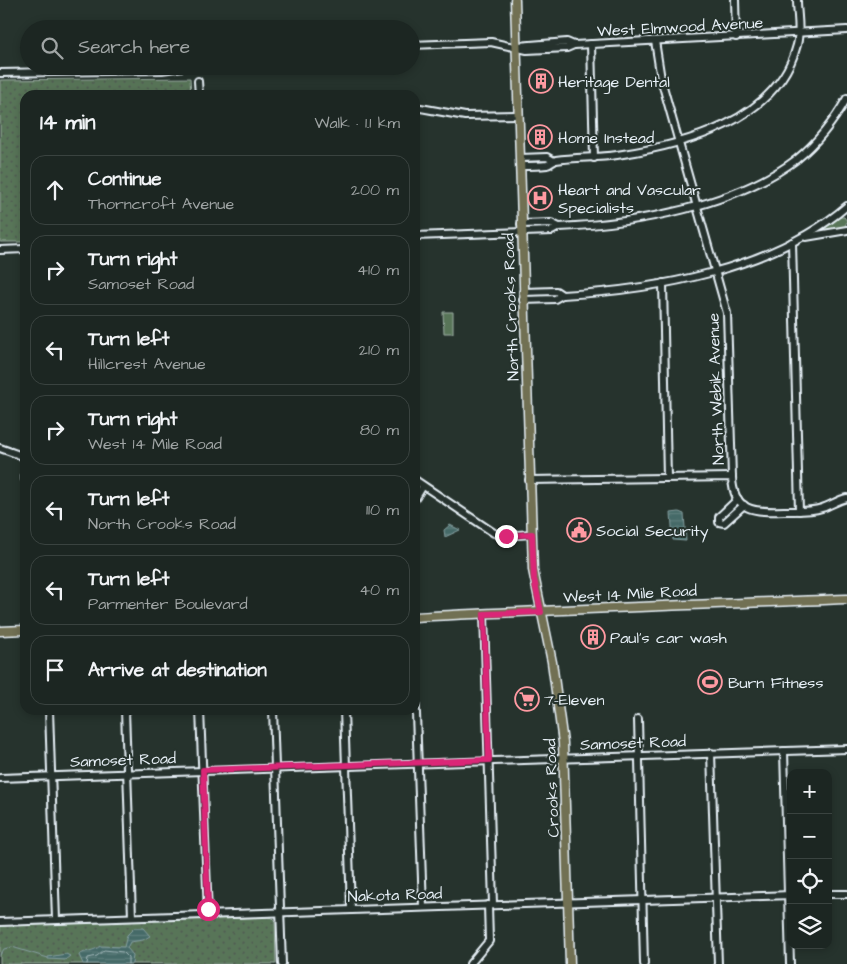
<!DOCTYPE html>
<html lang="en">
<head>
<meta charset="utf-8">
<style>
  body { margin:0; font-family:"Architects Daughter",sans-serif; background:#29322f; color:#f1f3f6 }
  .controls { position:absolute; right:15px; bottom:15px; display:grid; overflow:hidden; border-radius:10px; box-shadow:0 2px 8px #0003 }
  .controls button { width:45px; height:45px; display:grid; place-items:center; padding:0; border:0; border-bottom:1px solid #3a4340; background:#1c2622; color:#f1f3f6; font:25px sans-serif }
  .stop { position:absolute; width:15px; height:15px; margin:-11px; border:4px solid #db2777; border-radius:50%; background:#fff }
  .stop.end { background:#db2777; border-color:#fff; box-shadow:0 1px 5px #0008 }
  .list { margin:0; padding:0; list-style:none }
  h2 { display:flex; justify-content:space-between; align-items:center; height:65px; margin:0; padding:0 20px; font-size:21px }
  h2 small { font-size:16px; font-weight:400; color:#a0a5a5 }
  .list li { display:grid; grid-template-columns:32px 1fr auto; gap:15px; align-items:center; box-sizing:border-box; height:70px; margin:0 10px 10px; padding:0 10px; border:1px solid #3a4340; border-radius:15px }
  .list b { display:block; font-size:19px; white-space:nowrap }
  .list p { margin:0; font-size:16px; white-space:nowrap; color:#a0a5a5 }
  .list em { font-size:16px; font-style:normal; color:#a0a5a5 }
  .icon { flex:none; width:28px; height:28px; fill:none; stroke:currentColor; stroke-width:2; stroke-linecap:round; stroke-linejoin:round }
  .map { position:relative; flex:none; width:847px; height:964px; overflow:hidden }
  .search { position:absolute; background:#1c2622; box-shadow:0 2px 8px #0003; left:20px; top:20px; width:400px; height:55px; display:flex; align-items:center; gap:12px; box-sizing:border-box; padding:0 18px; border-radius:28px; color:#a0a5a5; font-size:19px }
  .panel { position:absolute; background:#1c2622; box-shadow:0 2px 8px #0003; left:20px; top:90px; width:400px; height:625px; border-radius:15px }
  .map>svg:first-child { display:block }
  .grass { fill:#597459; stroke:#a0b2a8 }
  .park { fill:url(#park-dots); stroke:#a0b2a8 }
  .water { fill:url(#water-rules); stroke:#86a0a2 }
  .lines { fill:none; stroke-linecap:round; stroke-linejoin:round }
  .shore { stroke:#a7bbbe; stroke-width:1 }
  .stream { stroke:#86a0a2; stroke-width:1 }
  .minor-casing { stroke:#e8f1f8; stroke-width:10 }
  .major-casing { stroke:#e8f1f8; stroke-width:11 }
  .minor { stroke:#26332d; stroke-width:6 }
  .major { stroke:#716f52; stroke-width:8 }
  .route { stroke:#db2777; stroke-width:6 }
  .labels { text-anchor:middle; stroke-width:4; stroke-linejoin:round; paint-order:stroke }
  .street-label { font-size:16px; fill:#e8f1f8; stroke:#26332d }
  .poi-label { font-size:16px; fill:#e8f1f8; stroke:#26332d; text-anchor:start }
</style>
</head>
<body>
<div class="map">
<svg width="847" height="964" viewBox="0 0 847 964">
  <defs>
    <pattern id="park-dots" width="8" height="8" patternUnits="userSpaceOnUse" patternTransform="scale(1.25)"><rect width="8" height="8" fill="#597459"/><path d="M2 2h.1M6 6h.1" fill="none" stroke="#4f5c51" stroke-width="1.8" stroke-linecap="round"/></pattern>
    <pattern id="water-rules" width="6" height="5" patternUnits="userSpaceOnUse" patternTransform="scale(1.25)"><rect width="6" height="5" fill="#456a68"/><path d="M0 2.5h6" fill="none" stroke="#60807e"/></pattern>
  </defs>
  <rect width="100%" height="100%" fill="#26332d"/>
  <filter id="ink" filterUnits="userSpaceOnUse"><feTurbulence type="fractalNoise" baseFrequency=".02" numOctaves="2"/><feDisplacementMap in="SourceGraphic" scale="10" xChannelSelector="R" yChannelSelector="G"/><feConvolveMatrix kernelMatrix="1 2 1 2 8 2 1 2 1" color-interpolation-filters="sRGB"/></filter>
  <g filter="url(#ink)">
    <g class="grass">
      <polygon points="839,217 844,217 847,221 845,227 819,231"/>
      <polygon points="443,312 453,312 453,333 444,333"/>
    </g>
    <g class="park">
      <polygon points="190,78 191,95 25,95 25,242 0,242 0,80"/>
      <polygon points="270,917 275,920 276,964 0,964 0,926"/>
    </g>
    <g class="water">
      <polygon points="679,512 684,514 686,541 673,540 671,513"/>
      <polygon points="450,525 460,530 445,537 444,530"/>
      <path d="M134,928h9l7,8 -7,4 -13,2 -3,6 6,7 -1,9h-49l-4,-9c7,-5 14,-3 21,-9l24,1 3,-12z"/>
      <polygon points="66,954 70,956 65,960 48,959 48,957"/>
    </g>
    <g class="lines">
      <polyline class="shore" points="87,964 88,958 97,956 104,950 123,952 128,957 128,964"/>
      <polyline class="stream" points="0,955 4,949 12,947 48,958"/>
      <g class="minor-casing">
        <g id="minor">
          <polyline points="735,0 736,37"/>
          <polyline points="655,41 661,79 727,313 732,477"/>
          <polyline points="591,44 594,158"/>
          <polyline points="411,45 491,42 527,50 567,48 574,45 847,30"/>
          <polyline points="518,46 567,42 574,45"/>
          <polyline points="0,73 162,70 190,66"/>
          <polyline points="198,81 199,95"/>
          <polyline points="415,107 465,116 518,115"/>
          <polyline points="520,158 547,157 554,161"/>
          <path d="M520,166c9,0 18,0 27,-1 4,-1 6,-4 9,-5 20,-3 41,-2 61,-5 68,-10 160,-34 180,-110 4,-14 0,-31 0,-45"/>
          <polyline points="521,224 551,223 559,227"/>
          <path d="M415,236l137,-5 7,-4c76,-3 176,-21 238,-68 21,-17 37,-38 50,-61"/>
          <polyline points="806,237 847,230"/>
          <polyline points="792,242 799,511"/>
          <polyline points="0,250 25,249"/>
          <polyline points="663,283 667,478"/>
          <polyline points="523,292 556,291 562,295"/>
          <path d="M523,300l32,-1 7,-4c94,-5 212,-26 285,-89"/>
          <polyline points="0,448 25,457"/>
          <polyline points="25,459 25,479"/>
          <polyline points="415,480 494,533 503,536 532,534"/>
          <path d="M529,480l203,-3c1,35 23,35 52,34 12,0 26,1 38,-3 9,-3 16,-8 25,-10"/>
          <polyline points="415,499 423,486"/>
          <polyline points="738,499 719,517 719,522 724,523 744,505"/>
          <polyline points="484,614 493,904"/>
          <polyline points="415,686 423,907"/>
          <polyline points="49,710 56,920"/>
          <polyline points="125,710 132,917"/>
          <polyline points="200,710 208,915"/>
          <polyline points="273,710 282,964"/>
          <polyline points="344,710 351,909"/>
          <polyline points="638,719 644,964"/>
          <polyline points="784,751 790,964"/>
          <polyline points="711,753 718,964"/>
          <polyline points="0,778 847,749"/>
          <polyline points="828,894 847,894"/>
          <polyline points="0,922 791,895"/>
          <polyline points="470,964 489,941 488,905"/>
        </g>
      </g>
      <g class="major-casing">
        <g id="major">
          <polyline points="515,0 533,570 552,662 563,743 570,964"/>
          <path d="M415,617c144,-8 288,-12 432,-18"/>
          <polyline points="0,631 25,630"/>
        </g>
      </g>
      <use href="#minor" class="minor"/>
      <use href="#major" class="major"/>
    </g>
  </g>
  <g class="lines" filter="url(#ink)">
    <polyline class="route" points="208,909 203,770 489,760 484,614 541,612 534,579 532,534 506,536"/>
  </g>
  <defs>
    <g id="building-ring" transform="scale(1.25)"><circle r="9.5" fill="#26332d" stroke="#ff9aa2" stroke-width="1.5"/><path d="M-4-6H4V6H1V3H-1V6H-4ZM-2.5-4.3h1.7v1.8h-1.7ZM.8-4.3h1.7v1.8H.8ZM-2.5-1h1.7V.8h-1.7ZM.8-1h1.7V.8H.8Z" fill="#ff9aa2"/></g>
    <g id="hospital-ring" transform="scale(1.25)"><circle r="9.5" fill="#26332d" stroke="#ff9aa2" stroke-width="1.5"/><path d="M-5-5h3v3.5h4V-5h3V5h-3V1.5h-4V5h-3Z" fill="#ff9aa2"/></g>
    <g id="civic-ring" transform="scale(1.25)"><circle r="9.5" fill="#26332d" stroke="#ff9aa2" stroke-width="1.5"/><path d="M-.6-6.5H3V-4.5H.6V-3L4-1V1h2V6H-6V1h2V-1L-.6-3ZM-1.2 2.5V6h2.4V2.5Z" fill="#ff9aa2"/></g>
    <g id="stadium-ring" transform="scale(1.25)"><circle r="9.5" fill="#26332d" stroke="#ff9aa2" stroke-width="1.5"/><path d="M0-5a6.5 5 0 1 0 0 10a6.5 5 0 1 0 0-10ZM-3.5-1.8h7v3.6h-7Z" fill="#ff9aa2"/></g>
    <g id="supermarket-ring" transform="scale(1.25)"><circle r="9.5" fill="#26332d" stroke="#ff9aa2" stroke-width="1.5"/><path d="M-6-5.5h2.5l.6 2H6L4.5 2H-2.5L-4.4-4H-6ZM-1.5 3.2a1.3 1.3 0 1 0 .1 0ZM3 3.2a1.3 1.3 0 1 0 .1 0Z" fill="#ff9aa2"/></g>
  </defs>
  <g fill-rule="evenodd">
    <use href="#building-ring" x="541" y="81"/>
    <use href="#building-ring" x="540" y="137"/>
    <use href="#hospital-ring" x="540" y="198"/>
    <use href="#civic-ring" x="579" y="530"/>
    <use href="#building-ring" x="593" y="637"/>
    <use href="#stadium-ring" x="710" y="682"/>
    <use href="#supermarket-ring" x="527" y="699"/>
  </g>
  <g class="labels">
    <g class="street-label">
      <text transform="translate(680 26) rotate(-3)" y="6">West Elmwood Avenue</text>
      <text transform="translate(510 307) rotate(-92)" y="6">North Crooks Road</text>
      <text transform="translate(715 389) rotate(-92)" y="6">North Webik Avenue</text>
      <text transform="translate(630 593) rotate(-3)" y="6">West 14 Mile Road</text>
      <text transform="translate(633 742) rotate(-2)" y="6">Samoset Road</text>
      <text transform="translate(123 759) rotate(-2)" y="6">Samoset Road</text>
      <text transform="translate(551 788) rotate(-92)" y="6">Crooks Road</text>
      <text transform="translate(395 894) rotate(-2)" y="6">Nakota Road</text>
    </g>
    <g class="poi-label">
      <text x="558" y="87">Heritage Dental</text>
      <text x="558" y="143">Home Instead</text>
      <text x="558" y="195">Heart and Vascular<tspan x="558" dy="18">Specialists</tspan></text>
      <text x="596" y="536">Social Security</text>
      <text x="610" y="643">Paul's car wash</text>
      <text x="728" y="688">Burn Fitness</text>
      <text x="544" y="705">7-Eleven</text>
    </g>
  </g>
</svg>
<div class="controls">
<button>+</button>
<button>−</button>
<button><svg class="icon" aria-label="locate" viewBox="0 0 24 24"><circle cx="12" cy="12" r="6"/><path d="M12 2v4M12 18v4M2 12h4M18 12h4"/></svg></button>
<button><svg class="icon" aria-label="layers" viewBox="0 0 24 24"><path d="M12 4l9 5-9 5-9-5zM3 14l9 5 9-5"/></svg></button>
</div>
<div class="stop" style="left:208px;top:909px"></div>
<div class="stop end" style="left:506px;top:536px"></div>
<div class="search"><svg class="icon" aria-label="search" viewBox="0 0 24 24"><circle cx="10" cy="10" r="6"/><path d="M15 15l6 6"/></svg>Search here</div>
<section class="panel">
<h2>14 min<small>Walk · 1.1 km</small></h2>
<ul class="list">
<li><svg class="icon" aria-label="ahead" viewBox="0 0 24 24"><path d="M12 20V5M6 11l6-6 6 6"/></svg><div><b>Continue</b><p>Thorncroft Avenue</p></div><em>200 m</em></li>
<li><svg class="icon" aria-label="right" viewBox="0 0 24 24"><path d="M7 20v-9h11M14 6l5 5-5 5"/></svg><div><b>Turn right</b><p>Samoset Road</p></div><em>410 m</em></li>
<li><svg class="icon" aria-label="left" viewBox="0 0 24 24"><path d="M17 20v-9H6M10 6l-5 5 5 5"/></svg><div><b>Turn left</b><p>Hillcrest Avenue</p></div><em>210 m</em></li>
<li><svg class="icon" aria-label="right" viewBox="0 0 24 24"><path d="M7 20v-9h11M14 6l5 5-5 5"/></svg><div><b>Turn right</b><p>West 14 Mile Road</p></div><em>80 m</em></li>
<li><svg class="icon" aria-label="left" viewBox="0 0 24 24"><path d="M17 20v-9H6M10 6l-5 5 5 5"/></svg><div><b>Turn left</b><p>North Crooks Road</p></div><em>110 m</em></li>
<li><svg class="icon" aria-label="left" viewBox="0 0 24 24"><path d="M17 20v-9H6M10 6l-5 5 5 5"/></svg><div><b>Turn left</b><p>Parmenter Boulevard</p></div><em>40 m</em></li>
<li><svg class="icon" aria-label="arrive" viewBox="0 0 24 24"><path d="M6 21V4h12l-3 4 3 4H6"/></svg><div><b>Arrive at destination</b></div></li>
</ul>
</section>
</div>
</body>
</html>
